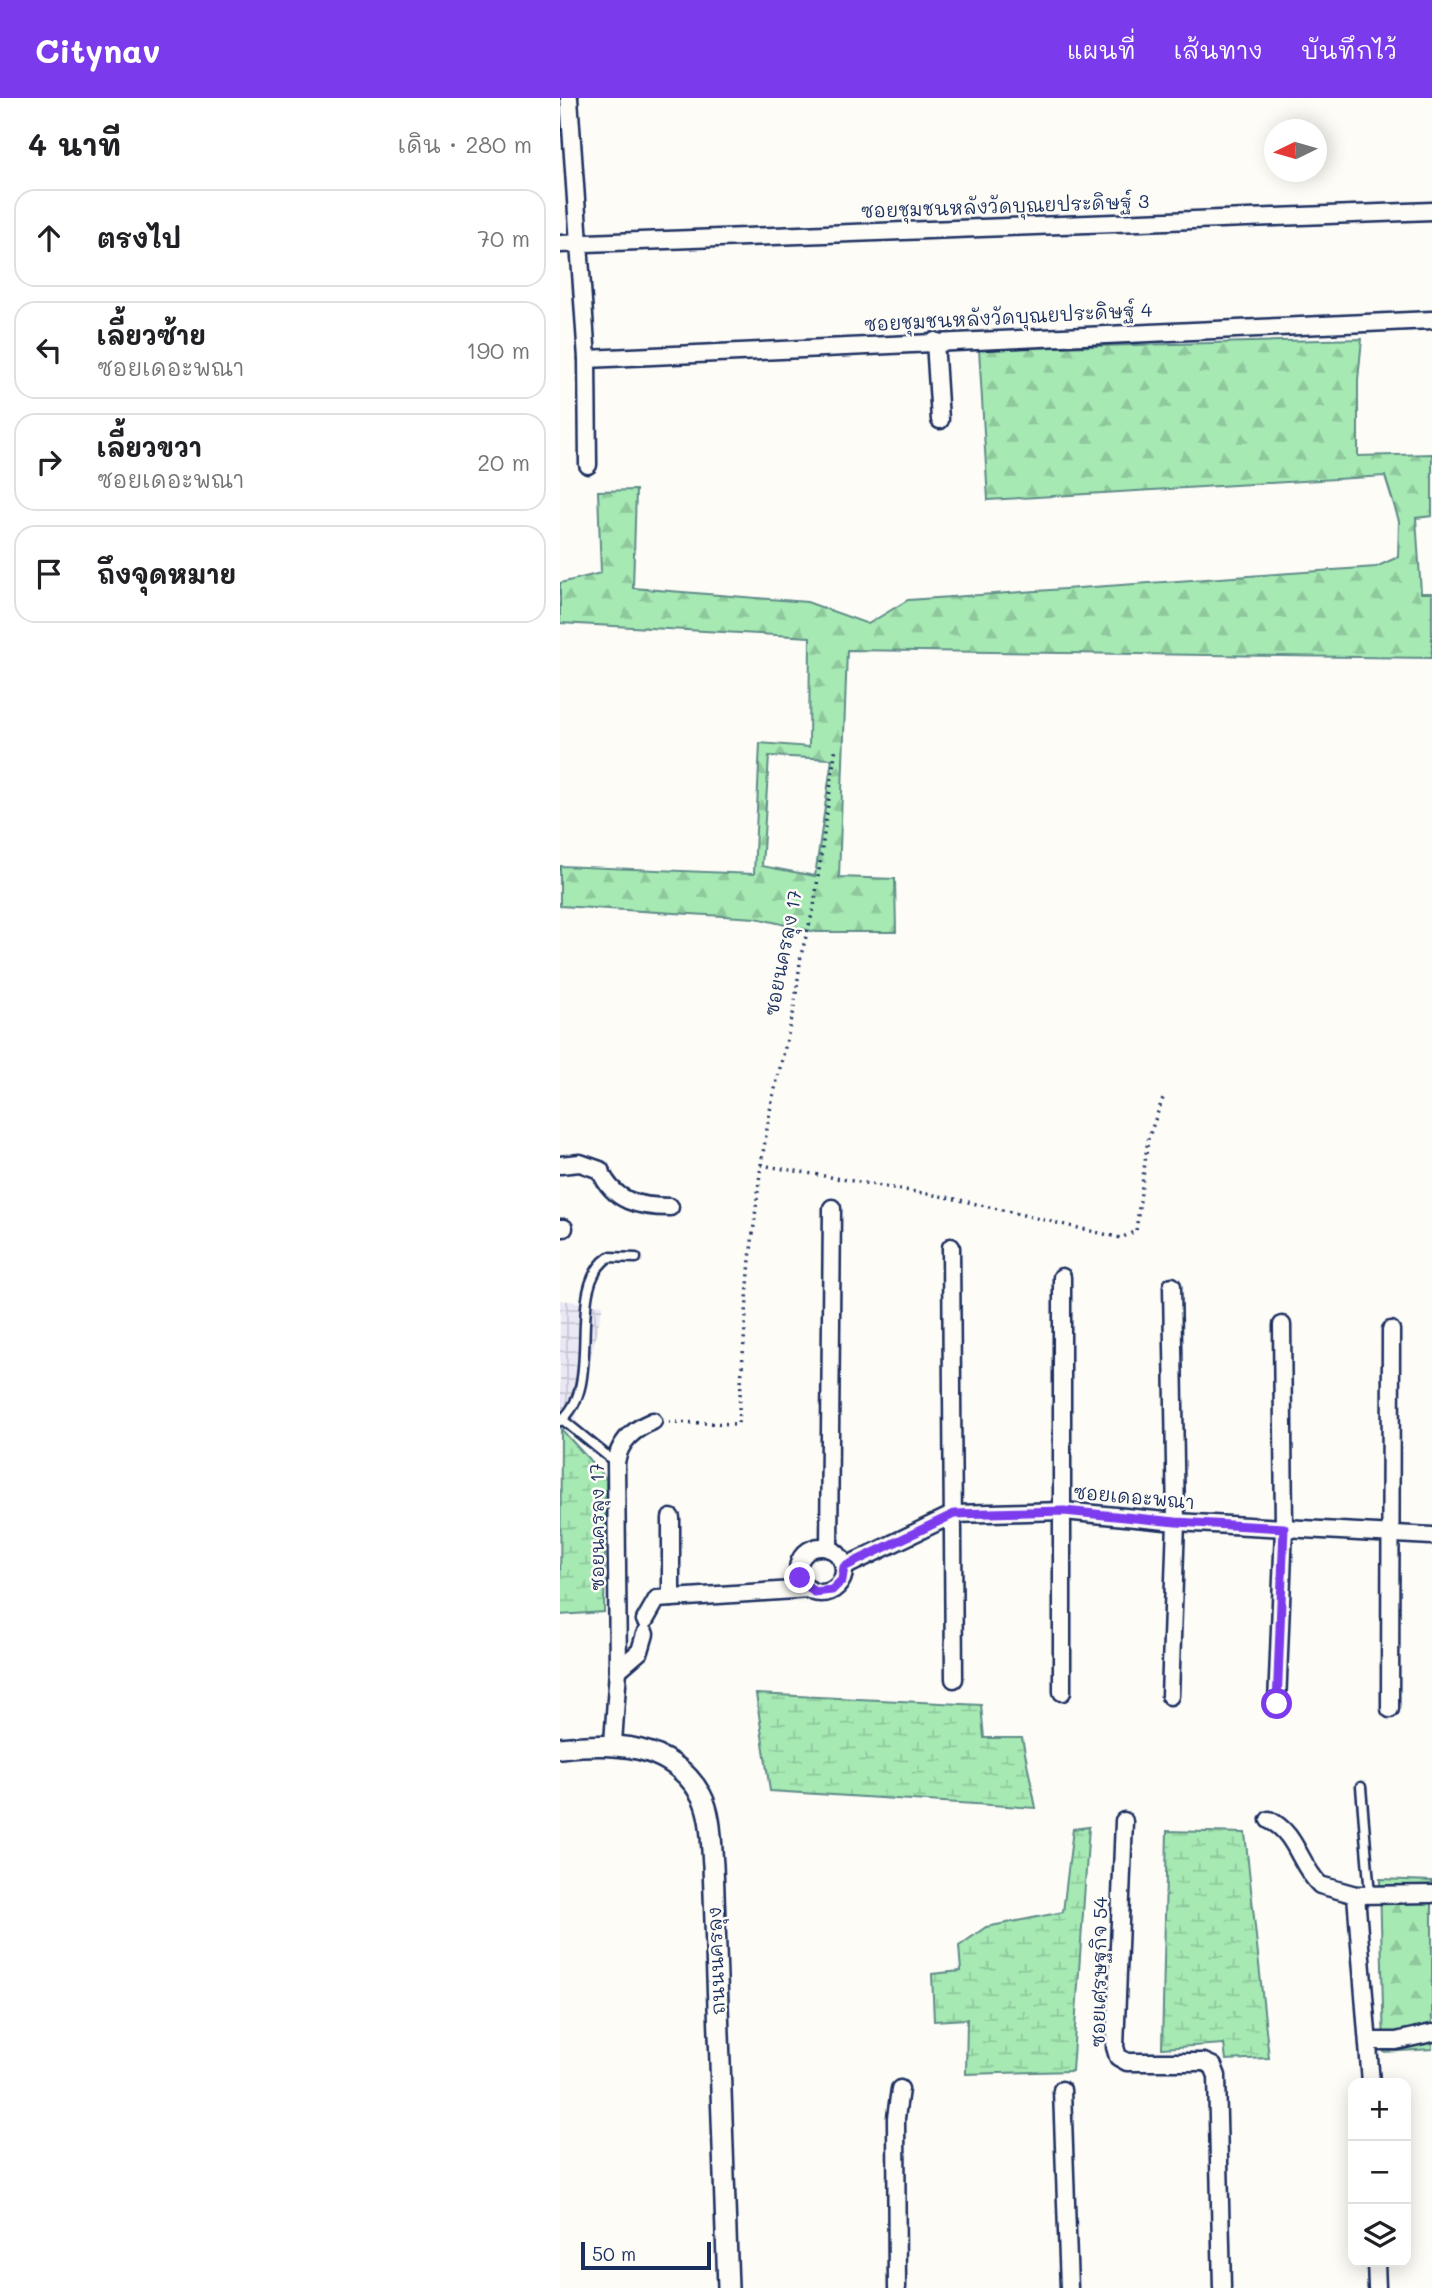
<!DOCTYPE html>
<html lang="th">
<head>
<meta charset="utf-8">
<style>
  body { margin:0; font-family:Mali,"Playpen Sans Thai",sans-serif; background:#f6f6f6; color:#202124 }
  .controls { position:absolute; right:21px; bottom:21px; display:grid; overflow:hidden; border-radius:14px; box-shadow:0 4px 18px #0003 }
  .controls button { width:63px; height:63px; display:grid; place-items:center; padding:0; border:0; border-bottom:2px solid #e0e0e0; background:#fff; color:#202124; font:35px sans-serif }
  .compass { position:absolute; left:704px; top:21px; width:63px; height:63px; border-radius:50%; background:#fff; box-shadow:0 4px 18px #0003; rotate:265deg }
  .scale { position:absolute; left:21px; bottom:18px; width:130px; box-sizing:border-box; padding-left:7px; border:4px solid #1b2f5e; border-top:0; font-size:19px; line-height:24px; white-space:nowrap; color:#1b2f5e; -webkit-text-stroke:5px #fdfcf7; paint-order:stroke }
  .stop { position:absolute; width:21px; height:21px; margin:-16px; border:5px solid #7c3aed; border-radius:50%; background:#fff }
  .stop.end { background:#7c3aed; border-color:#fff; box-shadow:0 2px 7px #0008 }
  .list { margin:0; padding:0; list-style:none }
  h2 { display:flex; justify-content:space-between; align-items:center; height:91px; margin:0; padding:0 28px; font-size:30px }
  h2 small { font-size:23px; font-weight:400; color:#757577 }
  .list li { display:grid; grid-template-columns:46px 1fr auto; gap:21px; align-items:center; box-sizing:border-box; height:98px; margin:0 14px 14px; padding:0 14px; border:2px solid #e0e0e0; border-radius:21px }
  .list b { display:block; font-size:26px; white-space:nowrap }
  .list p { margin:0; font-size:23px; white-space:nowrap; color:#757577 }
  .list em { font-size:23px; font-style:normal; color:#757577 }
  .icon { flex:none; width:38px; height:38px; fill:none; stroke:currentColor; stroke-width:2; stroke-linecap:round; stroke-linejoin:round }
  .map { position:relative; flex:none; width:872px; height:2190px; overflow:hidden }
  header { display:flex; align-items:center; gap:42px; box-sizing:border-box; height:98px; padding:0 35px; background:#7c3aed; color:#fff }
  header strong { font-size:33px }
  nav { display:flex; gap:38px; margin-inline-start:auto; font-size:24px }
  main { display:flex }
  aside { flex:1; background:#fff }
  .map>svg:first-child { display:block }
  .industrial { fill:url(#industrial-grid) }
  .forest { fill:url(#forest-firs); stroke:#608c88; stroke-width:2; fill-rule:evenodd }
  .wetland { fill:url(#wetland-marsh); stroke:#608c88; stroke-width:2 }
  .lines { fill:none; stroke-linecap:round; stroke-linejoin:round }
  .service-casing { stroke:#1b2f5e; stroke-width:13 }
  .minor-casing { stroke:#1b2f5e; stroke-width:21 }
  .tertiary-casing { stroke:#1b2f5e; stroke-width:24 }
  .path { stroke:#1b2f5e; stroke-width:3.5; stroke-dasharray:2 5; stroke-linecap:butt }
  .service { stroke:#fdfcf7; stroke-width:8 }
  .minor { stroke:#fdfcf7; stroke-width:16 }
  .tertiary { stroke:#fdfcf7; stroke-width:19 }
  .route { stroke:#7c3aed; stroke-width:9 }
  .labels { text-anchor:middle; stroke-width:5; stroke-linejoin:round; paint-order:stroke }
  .street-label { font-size:19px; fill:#1b2f5e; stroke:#fdfcf7 }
</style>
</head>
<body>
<header>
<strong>Citynav</strong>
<nav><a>แผนที่</a><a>เส้นทาง</a><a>บันทึกไว้</a></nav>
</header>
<main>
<aside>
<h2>4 นาที<small>เดิน · 280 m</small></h2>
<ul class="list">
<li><svg class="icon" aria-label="ahead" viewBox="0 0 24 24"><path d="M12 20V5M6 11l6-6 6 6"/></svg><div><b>ตรงไป</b></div><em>70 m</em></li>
<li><svg class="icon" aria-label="left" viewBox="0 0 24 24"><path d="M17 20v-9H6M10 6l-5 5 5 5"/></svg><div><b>เลี้ยวซ้าย</b><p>ซอยเดอะพณา</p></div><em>190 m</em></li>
<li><svg class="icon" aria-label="right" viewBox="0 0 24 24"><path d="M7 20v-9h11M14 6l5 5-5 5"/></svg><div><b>เลี้ยวขวา</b><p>ซอยเดอะพณา</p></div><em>20 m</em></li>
<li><svg class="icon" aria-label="arrive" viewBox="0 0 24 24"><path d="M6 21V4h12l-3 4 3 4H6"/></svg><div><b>ถึงจุดหมาย</b></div></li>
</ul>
</aside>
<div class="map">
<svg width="872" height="2190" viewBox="0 0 872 2190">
  <defs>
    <pattern id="industrial-grid" width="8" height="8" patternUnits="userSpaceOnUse" patternTransform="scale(1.75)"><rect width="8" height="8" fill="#eae8f4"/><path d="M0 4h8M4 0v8" fill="none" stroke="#c8c7d4"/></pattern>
    <pattern id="forest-firs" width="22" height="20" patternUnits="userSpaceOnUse" patternTransform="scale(1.75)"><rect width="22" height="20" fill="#a6e9b3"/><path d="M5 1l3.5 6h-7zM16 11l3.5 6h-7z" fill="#8ec89c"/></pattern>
    <pattern id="wetland-marsh" width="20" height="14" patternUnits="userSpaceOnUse" patternTransform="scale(1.75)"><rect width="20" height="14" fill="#a6e9b3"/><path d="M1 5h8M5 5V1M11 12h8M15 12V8" fill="none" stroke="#8ec89c"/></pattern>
  </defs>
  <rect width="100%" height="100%" fill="#fdfcf7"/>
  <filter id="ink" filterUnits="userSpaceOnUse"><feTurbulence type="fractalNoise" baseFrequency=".0143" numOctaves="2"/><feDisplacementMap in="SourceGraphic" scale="14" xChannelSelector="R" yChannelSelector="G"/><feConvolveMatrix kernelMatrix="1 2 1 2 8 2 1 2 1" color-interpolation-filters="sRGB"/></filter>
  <g filter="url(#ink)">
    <polygon class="industrial" points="0,1202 43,1207 15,1325 0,1331"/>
    <g class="forest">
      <path d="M802,241l-4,41v76l74,-2v62l-16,2 5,75h11v65l-585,-8 -8,227 56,2 1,53h-80l-60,-14 -196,-12v-40l194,8 6,-131 49,4 1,-110 -250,-14v-40l41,-10 -3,-82 38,-1 -3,98 174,14 61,22 40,-24 468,-33 22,-10 1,-36 -14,-45 -397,24 -9,-151zM209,658l63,3 -17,117 -53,-10z"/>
      <polygon points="820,1781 872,1783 872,1951 824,1954"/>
    </g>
    <g class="wetland">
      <polygon points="1,1331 46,1380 44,1514 0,1517"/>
      <polygon points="196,1596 421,1607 424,1640 462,1640 476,1710 210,1693"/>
      <polygon points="529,1729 512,1973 406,1976 407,1921 374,1923 372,1876 401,1873 399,1848 426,1829 503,1814 513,1731"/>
      <polygon points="607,1733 685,1735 709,1960 666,1962 664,1946 602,1950"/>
    </g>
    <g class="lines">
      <g class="service-casing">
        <g id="service">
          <polyline points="3,1322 56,1365"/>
          <path d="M0,1323c46,-34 3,-133 49,-164l27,1"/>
          <polyline points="801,1689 810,1797"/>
        </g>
      </g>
      <g class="minor-casing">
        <g id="minor">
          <polyline points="9,0 27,261 28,367"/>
          <polyline points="0,146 872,113"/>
          <polyline points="375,243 380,322"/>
          <polyline points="27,261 872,222"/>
          <path d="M0,1067l20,-2 20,7c13,32 40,37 70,37"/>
          <polyline points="0,1130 4,1130"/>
          <polyline points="391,1149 394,1581"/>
          <polyline points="502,1179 502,1594"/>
          <circle cx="261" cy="1472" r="23"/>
          <polyline points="269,1451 272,1110"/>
          <polyline points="284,1469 394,1416 504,1413 616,1424 872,1438"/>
          <polyline points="111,1500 111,1420"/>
          <polyline points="85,1522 97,1501 249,1491"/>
          <polyline points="58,1572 80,1553 85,1536"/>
          <polyline points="610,1598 616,1424 612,1188"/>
          <polyline points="717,1606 724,1430 722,1227"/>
          <polyline points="830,1611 831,1232"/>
          <path d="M53,1645l5,-73 -2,-207c3,-22 18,-34 37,-42"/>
          <path d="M709,1722c28,13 30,45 51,65l36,10 76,-1"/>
          <polyline points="564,1723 555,1949 558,1959 567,1964 644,1964 653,1968 657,1978 662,2190"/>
          <polyline points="796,1797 811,1985"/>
          <polyline points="810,1943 836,1943 872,1935"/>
          <polyline points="502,1992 509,2190"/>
          <polyline points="816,2164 817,2190"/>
          <polyline points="337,2190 336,2020 340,1991"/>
        </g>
      </g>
      <g class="tertiary-casing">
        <path id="tertiary" d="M0,1650c52,-6 111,-6 141,47 11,20 10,48 12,70l15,423"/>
      </g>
      <g class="path">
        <polyline points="201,1067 391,1100 561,1140 576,1133 588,1041 603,1000"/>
        <polyline points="109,1324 178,1326 190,1161 201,1067 211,1007 234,912 241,857 254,809 276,648"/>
      </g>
      <use href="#service" class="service"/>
      <use href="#minor" class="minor"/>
      <use href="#tertiary" class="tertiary"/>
    </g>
  </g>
  <g class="lines" filter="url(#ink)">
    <polyline class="route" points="240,1480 254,1494 272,1492 282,1482 284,1469 394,1416 504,1413 616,1424 724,1430 717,1606"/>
  </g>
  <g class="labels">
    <g class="street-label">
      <text transform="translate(445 108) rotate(-2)" y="7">ซอยชุมชนหลังวัดบุณยประดิษฐ์ 3</text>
      <text transform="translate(448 219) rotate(-3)" y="7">ซอยชุมชนหลังวัดบุณยประดิษฐ์ 4</text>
      <text transform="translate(223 855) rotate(-79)" y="7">ซอยนครลุง 17</text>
      <text transform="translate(574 1399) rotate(5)" y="7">ซอยเดอะพณา</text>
      <text transform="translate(37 1429) rotate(-90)" y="7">ซอยนครลุง 17</text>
      <text transform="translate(156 1863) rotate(-92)" y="7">ถนนนครลุง</text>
      <text transform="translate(539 1874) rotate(-89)" y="7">ซอยเศรษฐกิจ 54</text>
    </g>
  </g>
</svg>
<div class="controls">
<button>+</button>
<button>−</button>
<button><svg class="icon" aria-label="layers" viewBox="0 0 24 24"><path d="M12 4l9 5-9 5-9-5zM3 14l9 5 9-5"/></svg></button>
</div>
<svg class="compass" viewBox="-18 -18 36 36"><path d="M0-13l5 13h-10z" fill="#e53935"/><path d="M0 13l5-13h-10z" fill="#757577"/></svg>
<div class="scale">50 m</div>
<div class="stop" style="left:717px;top:1606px"></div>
<div class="stop end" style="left:240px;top:1480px"></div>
</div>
</main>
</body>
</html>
